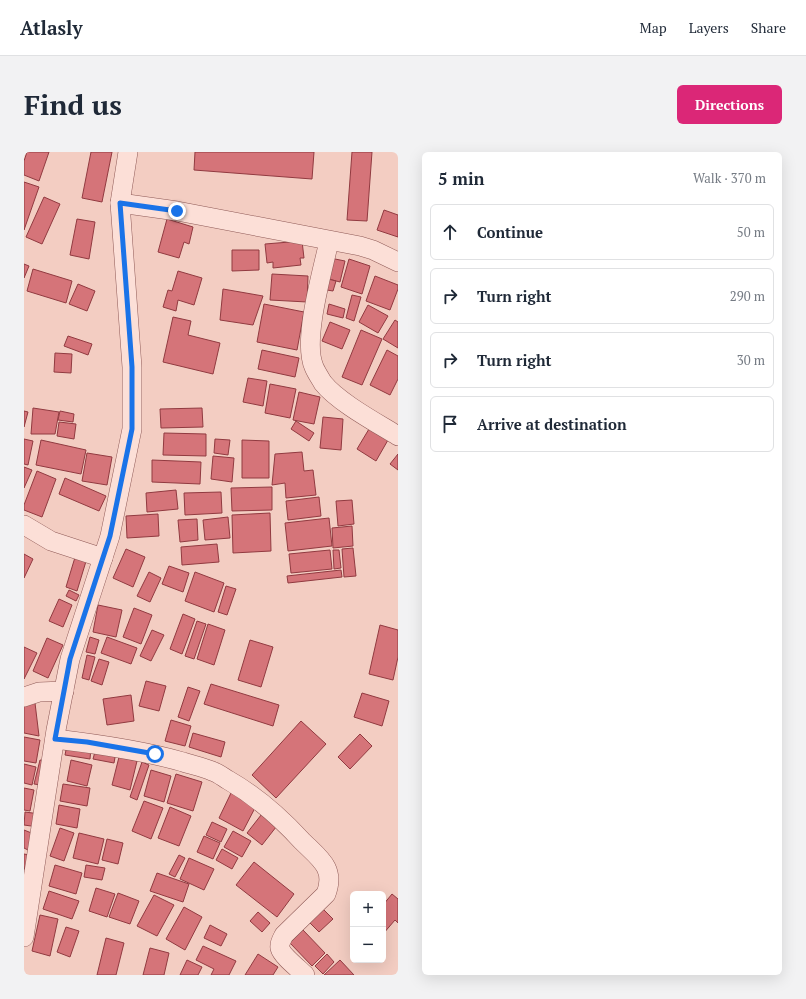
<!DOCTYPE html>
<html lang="en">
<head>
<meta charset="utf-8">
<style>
  body { margin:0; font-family:"PT Serif",serif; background:#f2f2f3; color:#1f2937 }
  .controls { position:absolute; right:12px; bottom:12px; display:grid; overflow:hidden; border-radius:6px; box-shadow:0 4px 16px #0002 }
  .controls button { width:36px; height:36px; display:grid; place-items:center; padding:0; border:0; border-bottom:1px solid #e0e1e3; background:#fff; color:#1f2937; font:20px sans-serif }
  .stop { position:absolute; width:12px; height:12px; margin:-9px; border:3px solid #1a73e8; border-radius:50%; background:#fff }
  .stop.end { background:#1a73e8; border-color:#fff; box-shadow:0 1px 4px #0008 }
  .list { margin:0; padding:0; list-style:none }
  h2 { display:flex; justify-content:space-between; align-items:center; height:52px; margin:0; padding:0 16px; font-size:17px }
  h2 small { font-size:13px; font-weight:400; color:#747a83 }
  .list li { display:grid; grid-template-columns:26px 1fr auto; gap:12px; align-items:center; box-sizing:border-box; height:56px; margin:0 8px 8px; padding:0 8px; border:1px solid #e0e1e3; border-radius:6px }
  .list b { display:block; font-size:15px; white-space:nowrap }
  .list em { font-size:13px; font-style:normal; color:#747a83 }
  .icon { flex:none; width:22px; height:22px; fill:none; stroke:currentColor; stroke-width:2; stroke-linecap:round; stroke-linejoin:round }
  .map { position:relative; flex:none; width:374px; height:823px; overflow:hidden; border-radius:6px }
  header { display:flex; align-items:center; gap:24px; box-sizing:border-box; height:56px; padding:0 20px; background:#fff; border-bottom:1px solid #e0e1e3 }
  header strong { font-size:19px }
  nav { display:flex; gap:22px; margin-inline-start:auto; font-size:14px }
  .intro { display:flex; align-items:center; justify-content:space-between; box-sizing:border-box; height:96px; padding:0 24px }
  h1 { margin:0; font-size:28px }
  .button { padding:10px 18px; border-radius:6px; background:#db2777; color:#fff; font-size:14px; font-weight:700 }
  main { display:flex; gap:24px; padding:0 24px }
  aside { flex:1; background:#fff; border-radius:6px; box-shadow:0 4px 16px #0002 }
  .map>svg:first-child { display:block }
  .building { fill:#d57479; stroke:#913a40 }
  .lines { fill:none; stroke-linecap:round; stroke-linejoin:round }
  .minor-casing { stroke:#8f5a57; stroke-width:20 }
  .minor { stroke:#fcdfd7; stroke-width:19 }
  .route { stroke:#1a73e8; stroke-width:5 }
</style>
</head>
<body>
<header>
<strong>Atlasly</strong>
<nav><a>Map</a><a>Layers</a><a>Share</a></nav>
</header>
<div class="intro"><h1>Find us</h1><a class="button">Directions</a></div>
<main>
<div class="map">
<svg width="374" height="823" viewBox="0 0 374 823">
  <rect width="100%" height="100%" fill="#f3cdc2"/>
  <g class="building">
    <polygon points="3,0 25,0 15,29 0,23 0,9"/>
    <polygon points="67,0 88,0 78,50 58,46"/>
    <polygon points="171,0 290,0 288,27 170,18"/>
    <polygon points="328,0 348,0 343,69 323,68"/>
    <polygon points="0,30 15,35 0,78"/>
    <polygon points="20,45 36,52 18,92 2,85"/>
    <polygon points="360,58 374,63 374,85 353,78"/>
    <polygon points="53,67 71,70 65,107 46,103"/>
    <polygon points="143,67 169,75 165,92 160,90 155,106 134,100"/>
    <polygon points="278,89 280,106 276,106 277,113 249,116 249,110 243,111 241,92"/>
    <polygon points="208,98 235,98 235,118 208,119"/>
    <polygon points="306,106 321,109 316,130 301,126"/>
    <polygon points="325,107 346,114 338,142 317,135"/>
    <polygon points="0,112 5,114 0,126"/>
    <polygon points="9,117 48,129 42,151 3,139"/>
    <polygon points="154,119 178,126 170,153 154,148 152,159 139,155 144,138 148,139"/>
    <polygon points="248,122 284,124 283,150 246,148"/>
    <polygon points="351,124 374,133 374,137 366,158 342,149"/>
    <polygon points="300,126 312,129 309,139 297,137"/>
    <polygon points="54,132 71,139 63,159 45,152"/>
    <polygon points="199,137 239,144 229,173 196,168"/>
    <polygon points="328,143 337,145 330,169 322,166"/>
    <polygon points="240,152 280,160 273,198 233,190"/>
    <polygon points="305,152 321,157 319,166 303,162"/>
    <polygon points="344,153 364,164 354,181 335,170"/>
    <polygon points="149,165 167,169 164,183 196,191 189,222 139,210"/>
    <polygon points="371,168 374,170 374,196 359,187"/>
    <polygon points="306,170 326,178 318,197 298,189"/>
    <polygon points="337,178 358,187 338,233 318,225"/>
    <polygon points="44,184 68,192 64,203 40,194"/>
    <polygon points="238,198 275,206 271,225 234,217"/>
    <polygon points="363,198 374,204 374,227 366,243 346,233"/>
    <polygon points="31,201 48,202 47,221 30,220"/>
    <polygon points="224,226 243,229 239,254 219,250"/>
    <polygon points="246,232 272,237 266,266 241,261"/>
    <polygon points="275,240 296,245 290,272 269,268"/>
    <polygon points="9,256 35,260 31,282 7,282"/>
    <polygon points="178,256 179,275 137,276 136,257"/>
    <polygon points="0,259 4,260 0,275"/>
    <polygon points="36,259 50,262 49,270 34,268"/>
    <polygon points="299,265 319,267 317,298 296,296"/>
    <polygon points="272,269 290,281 285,289 267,277"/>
    <polygon points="35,270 52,272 50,287 33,284"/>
    <polygon points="345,277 364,288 352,309 333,297"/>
    <polygon points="140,281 182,282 182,304 139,303"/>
    <polygon points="0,287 9,289 4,313 0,312"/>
    <polygon points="191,287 206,288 204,303 190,301"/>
    <polygon points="17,288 62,298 57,322 12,313"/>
    <polygon points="218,288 245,289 245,326 218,326"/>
    <polygon points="278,300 280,319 289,318 292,343 262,346 261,331 248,333 251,302"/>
    <polygon points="63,301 88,305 83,333 58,329"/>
    <polygon points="374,302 374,318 366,312"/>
    <polygon points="189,304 210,306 208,330 187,327"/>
    <polygon points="128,308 177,310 176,332 128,330"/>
    <polygon points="0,315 8,318 0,336"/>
    <polygon points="13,319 32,327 18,365 0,358 0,353"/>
    <polygon points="41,326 82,344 75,359 35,342"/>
    <polygon points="248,335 248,358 208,359 207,336"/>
    <polygon points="152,338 154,357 123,360 122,341"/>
    <polygon points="197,340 198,361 161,363 160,341"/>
    <polygon points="295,345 297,364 264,368 262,349"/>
    <polygon points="328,348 330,372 314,374 312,349"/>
    <polygon points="246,361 247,399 209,401 208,363"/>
    <polygon points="134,362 135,384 103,386 102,364"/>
    <polygon points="204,365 206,386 181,388 179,368"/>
    <polygon points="305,366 308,394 264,399 261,371"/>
    <polygon points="173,367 174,388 156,390 154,368"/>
    <polygon points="328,374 329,394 309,396 308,376"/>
    <polygon points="193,392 195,410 158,413 157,395"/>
    <polygon points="329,396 332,424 320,425 318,397"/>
    <polygon points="102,397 121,405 109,435 89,426"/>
    <polygon points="306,398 308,417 267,421 265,402"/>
    <polygon points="309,398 315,398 317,416 310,417"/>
    <polygon points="0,402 9,407 0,426"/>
    <polygon points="52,402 63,406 53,439 42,435"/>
    <polygon points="145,414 165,421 159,440 138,432"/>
    <polygon points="317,418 318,425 264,431 263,424"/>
    <polygon points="125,420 137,426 126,450 113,444"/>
    <polygon points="171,420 200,431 190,460 161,449"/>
    <polygon points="202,434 212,437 203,463 194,460"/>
    <polygon points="45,438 55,443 52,449 42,444"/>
    <polygon points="35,447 48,453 39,475 25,469"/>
    <polygon points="74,453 98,458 92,485 69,480"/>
    <polygon points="110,456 128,463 117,492 99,485"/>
    <polygon points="159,462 171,467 158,502 146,497"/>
    <polygon points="173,469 182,472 170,507 161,504"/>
    <polygon points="184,472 201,478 190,513 173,507"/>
    <polygon points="356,473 374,478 374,505 369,528 345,522"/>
    <polygon points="128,478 140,483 127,509 116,504"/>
    <polygon points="66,485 75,488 71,502 62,500"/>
    <polygon points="83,485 113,496 107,512 77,501"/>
    <polygon points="23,486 39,493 24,526 9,519"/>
    <polygon points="226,488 249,495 237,535 214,528"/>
    <polygon points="0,495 13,501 0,527"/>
    <polygon points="63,503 71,505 65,528 58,526"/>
    <polygon points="75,507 85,510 78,533 67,529"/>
    <polygon points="122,529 142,534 135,559 115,554"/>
    <polygon points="187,532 255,553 249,574 180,552"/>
    <polygon points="164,535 176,539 165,569 154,565"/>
    <polygon points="338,541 365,549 358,574 330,565"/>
    <polygon points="107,543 110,569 83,573 79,547"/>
    <polygon points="0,549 11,551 15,584 0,581"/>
    <polygon points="147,568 167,574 161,594 141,589"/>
    <polygon points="277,569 302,592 252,646 228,623"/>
    <polygon points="169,581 201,590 197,605 165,595"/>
    <polygon points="336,582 348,594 326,617 314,605"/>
    <polygon points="0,585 16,588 12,611 0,609"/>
    <polygon points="43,593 67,596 66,607 41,603"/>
    <polygon points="72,596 92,600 90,611 69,607"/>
    <polygon points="95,605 113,609 106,638 88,633"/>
    <polygon points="16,608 22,609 17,633 10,632"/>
    <polygon points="47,608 68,613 63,634 43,629"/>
    <polygon points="118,610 125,613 113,648 106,645"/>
    <polygon points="0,612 12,615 8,633 0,631"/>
    <polygon points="127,618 147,624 140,650 120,644"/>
    <polygon points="152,622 178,630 169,659 143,651"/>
    <polygon points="39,632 66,636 63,654 36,649"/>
    <polygon points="0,636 10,638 6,659 0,658"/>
    <polygon points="207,641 232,654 219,679 195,666"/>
    <polygon points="120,649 139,656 127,687 108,679"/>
    <polygon points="35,653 56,657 53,676 32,672"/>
    <polygon points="146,655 167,664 155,694 134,686"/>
    <polygon points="241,658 256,670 238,693 223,681"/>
    <polygon points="1,660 16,662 14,675 0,673"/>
    <polygon points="188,670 203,677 197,690 182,683"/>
    <polygon points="36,676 50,681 40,709 26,704"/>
    <polygon points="0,678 10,682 4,698 0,696"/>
    <polygon points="209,679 227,689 218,705 200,695"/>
    <polygon points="55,681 80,687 74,712 49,706"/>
    <polygon points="180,684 196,691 189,707 173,700"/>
    <polygon points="83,687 99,691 94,712 78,708"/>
    <polygon points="198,697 214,706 208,717 192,708"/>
    <polygon points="0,702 5,703 0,718"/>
    <polygon points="155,703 161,706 151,725 145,722"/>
    <polygon points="165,706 190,717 180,738 156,727"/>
    <polygon points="230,710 270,742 253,765 212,733"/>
    <polygon points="31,713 58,721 52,742 25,734"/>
    <polygon points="62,713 81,716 78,728 60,725"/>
    <polygon points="133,721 165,732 159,750 126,739"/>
    <polygon points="72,736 91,742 83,765 65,759"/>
    <polygon points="25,739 55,749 48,767 19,757"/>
    <polygon points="94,741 115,749 106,772 85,765"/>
    <polygon points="368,742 374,747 374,771 371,768 359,782 359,753"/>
    <polygon points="130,743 150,753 133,784 113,774"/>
    <polygon points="160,755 178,765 161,798 142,787"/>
    <polygon points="299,757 309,767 295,780 285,770"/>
    <polygon points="234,760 246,771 238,780 226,769"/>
    <polygon points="16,763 34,767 26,804 8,799"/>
    <polygon points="186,773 203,782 197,794 180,786"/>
    <polygon points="42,775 55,779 46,805 33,800"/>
    <polygon points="279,778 301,801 288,814 266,791"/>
    <polygon points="82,786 100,791 92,823 73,823"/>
    <polygon points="179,794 212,809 205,823 187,823 190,817 172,808"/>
    <polygon points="126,796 145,801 140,823 119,823"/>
    <polygon points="234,802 254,815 249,823 221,823"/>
    <polygon points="303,802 310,810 299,822 291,814"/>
    <polygon points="163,808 178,815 174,823 156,823"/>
    <polygon points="316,808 330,823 300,823"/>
  </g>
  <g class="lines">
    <g class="minor-casing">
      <g id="minor">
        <polyline points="96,51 153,59 336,94 349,98 374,110"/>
        <path d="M305,89c-6,29 -27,99 -15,126 2,5 6,11 9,16 15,19 54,40 75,53"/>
        <polyline points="0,373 27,389 79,406"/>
        <polyline points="0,545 15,540 40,539"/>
        <path d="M31,587c43,5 86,11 128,23 9,3 20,5 29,9 6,2 11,6 16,9 28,16 52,37 74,61 17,17 34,27 24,53l-42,41c-2,4 -5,8 -4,13 2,8 19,21 25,27"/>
        <polyline points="0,785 32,578 46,507 86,384 108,277 108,215 96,51 104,0"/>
      </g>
    </g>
    <use href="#minor" class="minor"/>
  </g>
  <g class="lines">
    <polyline class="route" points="131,602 63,590 31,587 46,507 86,384 108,277 108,215 96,51 153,59"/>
  </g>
</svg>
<div class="controls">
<button>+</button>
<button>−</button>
</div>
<div class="stop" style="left:131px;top:602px"></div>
<div class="stop end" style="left:153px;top:59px"></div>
</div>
<aside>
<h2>5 min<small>Walk · 370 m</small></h2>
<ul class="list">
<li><svg class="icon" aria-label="ahead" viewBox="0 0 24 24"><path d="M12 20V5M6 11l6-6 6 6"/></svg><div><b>Continue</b></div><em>50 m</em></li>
<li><svg class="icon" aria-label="right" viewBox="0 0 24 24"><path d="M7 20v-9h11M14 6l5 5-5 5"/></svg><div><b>Turn right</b></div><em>290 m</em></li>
<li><svg class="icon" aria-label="right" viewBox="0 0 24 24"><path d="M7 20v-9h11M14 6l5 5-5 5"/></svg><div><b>Turn right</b></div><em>30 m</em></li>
<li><svg class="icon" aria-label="arrive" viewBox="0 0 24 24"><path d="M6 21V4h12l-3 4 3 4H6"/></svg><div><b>Arrive at destination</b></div></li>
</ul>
</aside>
</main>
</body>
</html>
